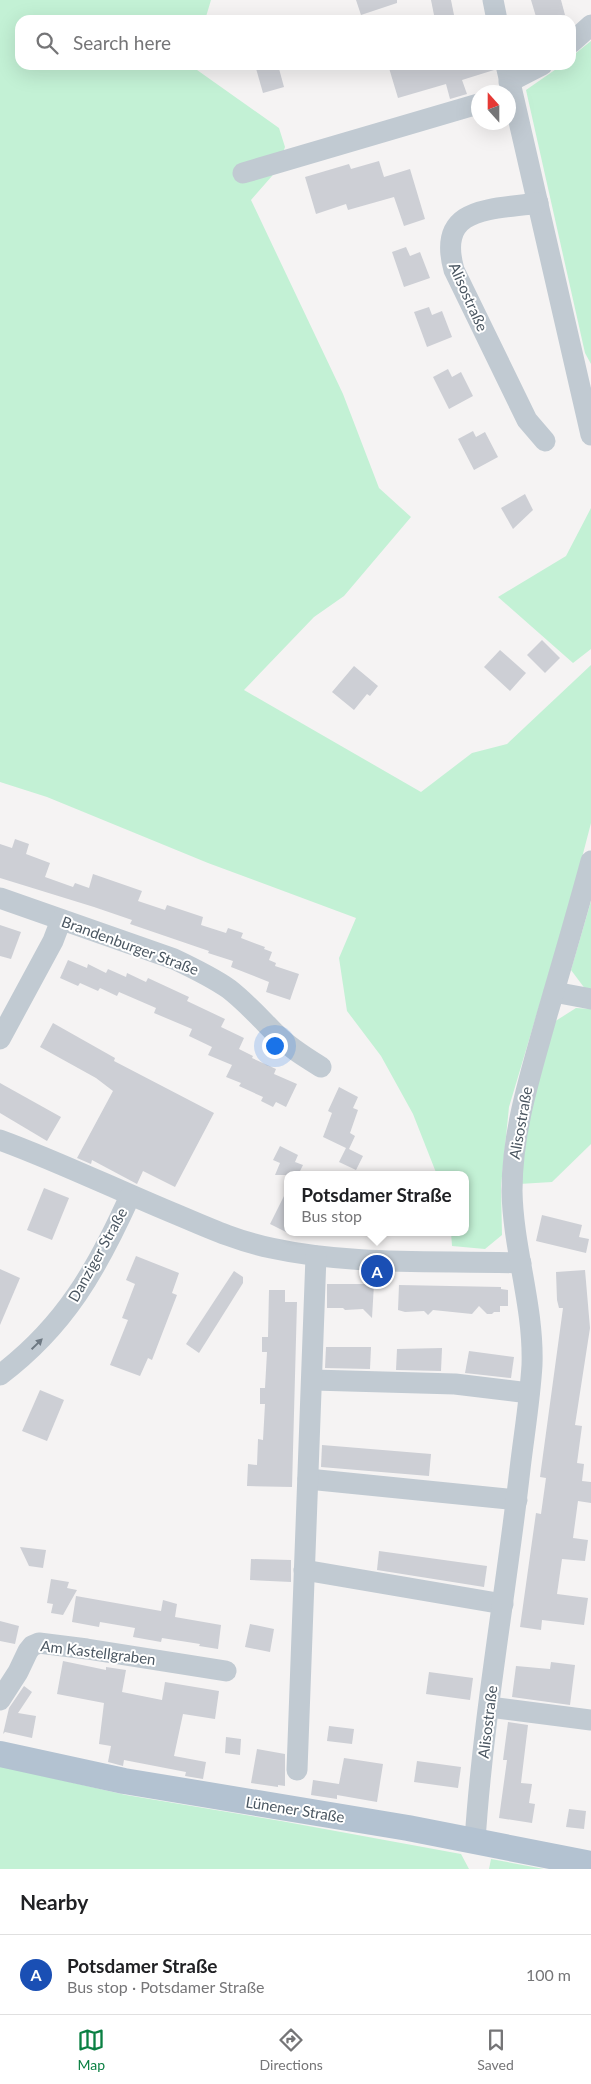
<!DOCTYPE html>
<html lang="en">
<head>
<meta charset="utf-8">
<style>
  body { margin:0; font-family:Lato,sans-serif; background:#f6f6f6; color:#202124 }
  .compass { position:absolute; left:471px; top:85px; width:45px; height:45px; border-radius:50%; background:#fff; box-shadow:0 5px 20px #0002; rotate:339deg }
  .you { position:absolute; left:274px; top:1045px; width:18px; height:18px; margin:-12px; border:4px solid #fff; border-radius:50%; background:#1a73e8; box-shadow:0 0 0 8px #1a73e833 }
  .badge { display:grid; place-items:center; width:32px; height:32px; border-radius:50%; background:#0b8043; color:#fff; font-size:16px; font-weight:700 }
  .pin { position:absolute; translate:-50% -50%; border:2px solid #fff; box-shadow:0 1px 5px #0006 }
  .popup { position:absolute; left:284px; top:1171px; width:185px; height:65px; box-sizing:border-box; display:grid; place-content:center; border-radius:10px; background:#fff; filter:drop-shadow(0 1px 4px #0005); font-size:16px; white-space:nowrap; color:#757577 }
  .popup b { font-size:19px; color:#202124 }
  .popup::after { content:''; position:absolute; left:50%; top:100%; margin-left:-10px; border:10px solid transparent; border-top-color:#fff }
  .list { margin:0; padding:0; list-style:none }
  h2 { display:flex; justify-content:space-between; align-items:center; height:65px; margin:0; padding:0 20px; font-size:21px }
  h2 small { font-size:16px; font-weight:400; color:#757577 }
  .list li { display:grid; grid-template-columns:32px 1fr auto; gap:15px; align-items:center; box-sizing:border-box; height:80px; padding:0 20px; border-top:1px solid #e0e0e0 }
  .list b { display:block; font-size:19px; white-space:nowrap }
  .list p { margin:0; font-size:16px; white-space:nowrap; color:#757577 }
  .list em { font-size:16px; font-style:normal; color:#757577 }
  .icon { flex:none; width:28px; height:28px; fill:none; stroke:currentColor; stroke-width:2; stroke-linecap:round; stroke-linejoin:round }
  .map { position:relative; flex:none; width:591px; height:1869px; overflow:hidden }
  .search { position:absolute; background:#fff; box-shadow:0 5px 20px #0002; left:15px; right:15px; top:15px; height:55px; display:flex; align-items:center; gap:12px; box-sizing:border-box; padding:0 18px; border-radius:15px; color:#757577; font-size:19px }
  .sheet { height:145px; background:#fff }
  nav { display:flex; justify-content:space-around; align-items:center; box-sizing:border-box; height:70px; border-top:1px solid #e0e0e0; background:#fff; font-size:14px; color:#757577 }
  nav a { display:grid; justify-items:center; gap:2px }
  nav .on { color:#0b8043 }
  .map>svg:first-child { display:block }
  .green { fill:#c3f1d5 }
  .building { fill:#cdcfd5 }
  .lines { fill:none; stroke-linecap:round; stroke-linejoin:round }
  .minor { stroke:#c1cad2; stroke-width:21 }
  .major { stroke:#b3c2d1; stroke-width:26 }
  .oneway { fill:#6e7983 }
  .labels { text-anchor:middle; stroke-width:4; stroke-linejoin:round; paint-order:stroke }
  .street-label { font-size:15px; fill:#4a5661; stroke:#fff }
</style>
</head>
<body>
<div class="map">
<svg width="591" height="1869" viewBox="0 0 591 1869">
  <rect width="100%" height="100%" fill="#f5f3f3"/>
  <g class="green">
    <polygon points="0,0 211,0 205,20 20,20 20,65 190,65 279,128 285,147 280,161 272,176 251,200 343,394 379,488 411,517 344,596 314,617 244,690 421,792 472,753 507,744 591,665 591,823 572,896 509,1107 501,1186 502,1235 485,1249 452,1246 451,1232 466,1232 466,1175 437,1175 413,1114 381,1056 347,1011 339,958 356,918 208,863 47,797 0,782"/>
    <polygon points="591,41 591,364 585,353 526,90 562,65 571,65 571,57"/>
    <polygon points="591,508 591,649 573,663 498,597 566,556"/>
    <polygon points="591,901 591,990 586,990 571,970"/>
    <polygon points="576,1008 591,1009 591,1144 552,1182 519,1184 528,1113 554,1022"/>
    <polygon points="0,1766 126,1795 281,1821 461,1854 469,1869 0,1869"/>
    <polygon points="491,1859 544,1869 489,1869"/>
  </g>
  <g class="building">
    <polygon points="356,0 397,0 397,3 361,15"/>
    <polygon points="431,0 451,0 455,20 435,20"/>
    <polygon points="531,0 561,0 565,15 551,20 537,20"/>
    <polygon points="255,65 278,65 284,87 263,93"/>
    <polygon points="400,65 494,65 494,70 462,80 467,94 450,99 446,84 398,98 389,68"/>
    <polygon points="379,161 384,177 410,169 425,219 404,226 394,197 348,210 346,204 316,214 305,177 349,164 351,169"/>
    <polygon points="406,247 410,256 420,252 430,278 404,287 392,252"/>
    <polygon points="429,307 432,315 442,311 452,337 427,347 414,312"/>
    <polygon points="448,369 452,377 461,372 473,396 449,409 433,377"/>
    <polygon points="473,431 476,437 485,432 498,457 474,470 458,439"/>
    <polygon points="525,494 533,510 513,529 501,508"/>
    <polygon points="542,640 560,658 545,673 527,655"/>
    <polygon points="500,650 526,673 510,691 484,667"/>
    <polygon points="354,666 378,686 370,696 367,694 354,710 332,692"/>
    <polygon points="15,839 29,844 26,854 50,863 45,877 73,887 75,883 89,888 93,874 142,891 138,901 165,910 167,905 203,917 201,925 226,933 228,928 243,933 241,938 265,947 264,949 272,952 269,960 276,963 275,966 299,974 290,1000 266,992 269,982 231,967 233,961 208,953 209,951 130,924 132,920 94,907 0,878 0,844 12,848"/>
    <polygon points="0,925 21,932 11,959 0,956"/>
    <polygon points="68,960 87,968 88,964 106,973 108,969 126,977 127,973 146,982 148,978 189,997 187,1001 225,1019 221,1027 244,1038 239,1049 253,1056 252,1058 276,1069 274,1074 297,1084 286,1107 276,1102 273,1107 261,1101 263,1097 239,1086 241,1083 226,1077 232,1065 208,1055 212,1047 189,1036 192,1029 154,1013 156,1008 119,992 117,996 100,988 98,991 80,983 78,986 60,978"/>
    <polygon points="53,1023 115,1058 114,1061 214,1113 175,1187 143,1171 137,1184 92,1160 91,1164 77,1158 113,1091 96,1078 40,1047"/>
    <polygon points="0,1083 61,1117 47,1141 0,1113"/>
    <polygon points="339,1087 358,1097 353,1108 358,1110 350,1133 355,1136 349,1149 363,1156 356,1170 339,1162 346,1148 323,1137 332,1113 328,1111"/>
    <polygon points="280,1146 298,1155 295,1162 303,1165 298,1175 275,1175 280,1163 273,1160"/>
    <polygon points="44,1188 69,1198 52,1240 27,1230"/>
    <polygon points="288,1188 288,1233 270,1224"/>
    <polygon points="542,1215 582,1225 579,1237 589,1239 586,1253 536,1241"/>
    <polygon points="136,1256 179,1273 172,1293 177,1295 152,1360 148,1358 140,1376 110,1365 128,1320 122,1318 135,1284 126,1280"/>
    <polygon points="0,1269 20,1278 0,1325"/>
    <polygon points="585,1270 590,1328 575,1425 582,1426 577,1463 584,1464 582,1481 591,1482 591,1503 578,1501 573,1538 588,1540 585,1561 562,1559 557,1594 588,1598 584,1625 542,1620 541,1630 520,1627 536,1513 541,1514 546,1478 540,1477 563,1308 559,1308 557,1300 556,1272"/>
    <polygon points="234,1271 243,1277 243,1283 199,1353 186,1344"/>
    <polygon points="327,1284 374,1284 372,1318 363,1309 345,1310 343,1308 327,1308"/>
    <polygon points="399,1285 501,1287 501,1289 508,1290 508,1306 500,1306 500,1312 494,1312 492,1314 487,1314 479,1306 472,1314 433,1310 428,1315 424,1311 405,1312 398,1310"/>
    <polygon points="269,1290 285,1290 285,1302 297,1302 292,1487 247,1486 248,1464 257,1465 258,1439 263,1440 265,1404 260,1404 260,1388 265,1388 267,1352 262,1352 262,1337 268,1337"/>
    <polygon points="326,1347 371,1347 370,1369 325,1368"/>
    <polygon points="442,1348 441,1371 396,1370 397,1349"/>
    <polygon points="469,1351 514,1357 511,1378 465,1373"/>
    <polygon points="40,1390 64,1400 47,1441 22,1431"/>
    <polygon points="322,1445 431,1454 429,1476 321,1467"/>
    <polygon points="20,1547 46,1550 43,1568 29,1566"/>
    <polygon points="379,1551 487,1566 484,1587 377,1570"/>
    <polygon points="251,1559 291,1560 291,1582 250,1580"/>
    <polygon points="51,1579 69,1582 67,1588 77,1590 63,1615 51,1613 53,1604 47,1603"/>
    <polygon points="76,1596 161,1611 163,1600 177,1604 175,1617 221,1625 218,1649 199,1646 200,1644 162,1638 161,1642 133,1637 135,1628 100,1622 99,1627 72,1622"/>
    <polygon points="0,1621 19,1626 15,1644 0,1641"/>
    <polygon points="250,1624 274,1629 270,1652 245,1647"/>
    <polygon points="63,1661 106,1670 106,1667 126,1670 122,1692 162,1700 165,1682 219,1691 215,1719 183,1714 174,1756 206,1762 203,1779 185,1776 186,1772 124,1760 123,1766 108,1762 111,1746 99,1744 104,1703 57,1694"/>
    <polygon points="551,1662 575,1665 570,1705 512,1697 516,1666 550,1669"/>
    <polygon points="429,1672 473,1678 470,1700 426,1694"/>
    <polygon points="24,1686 32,1692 18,1713 36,1716 32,1738 5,1732 3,1734 9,1708"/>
    <polygon points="508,1722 528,1725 521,1783 532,1784 529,1803 535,1804 532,1823 499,1818 507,1760 503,1760"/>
    <polygon points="329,1726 354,1729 352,1744 327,1741"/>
    <polygon points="226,1737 241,1739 240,1755 225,1753"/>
    <polygon points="257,1749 285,1754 285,1786 278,1785 278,1787 251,1783"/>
    <polygon points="344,1758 383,1764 377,1802 337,1795 337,1799 311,1795 313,1780 339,1784"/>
    <polygon points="417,1761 461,1767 458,1788 414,1782"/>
    <polygon points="569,1809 586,1811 584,1829 566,1827"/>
  </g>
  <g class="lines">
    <g class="minor">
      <polyline points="493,0 497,20"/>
      <polyline points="571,43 591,25"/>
      <polyline points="506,65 591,435"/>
      <polyline points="509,82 542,65"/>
      <polyline points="243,173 478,104"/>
      <path d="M538,203c-46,7 -102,2 -84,67l73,150 18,21"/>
      <path d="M0,898l174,61c19,9 38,18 55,30 18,14 32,30 48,46 13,13 28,22 44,32"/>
      <polyline points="554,992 591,999"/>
      <polyline points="0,1039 53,941 61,920"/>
      <path d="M0,1140c63,23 123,53 185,78 28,12 56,24 86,30 82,18 167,12 250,15"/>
      <path d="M0,1375c65,-49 97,-106 130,-179"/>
      <polyline points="313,1380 455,1384 529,1393"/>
      <polyline points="308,1479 517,1500"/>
      <polyline points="304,1570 503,1604"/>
      <polyline points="0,1700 18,1672 28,1651 32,1646 39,1643 87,1649 226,1671"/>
      <polyline points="489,1707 591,1720"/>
      <polyline points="297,1770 316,1256"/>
      <path d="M475,1841c8,-124 31,-248 45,-372 4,-34 10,-70 12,-104 2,-59 -19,-116 -20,-174 0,-61 19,-118 35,-176 15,-51 30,-102 44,-154"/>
    </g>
    <polyline class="major" points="0,1754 124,1781 408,1828 591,1864"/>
  </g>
  <defs><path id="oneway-solid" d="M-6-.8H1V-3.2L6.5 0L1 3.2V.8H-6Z" transform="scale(1.25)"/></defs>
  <use class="oneway" href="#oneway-solid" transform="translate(37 1344) rotate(-44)"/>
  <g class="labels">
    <g class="street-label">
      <text transform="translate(468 297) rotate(66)" y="5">Alisostraße</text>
      <text transform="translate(130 946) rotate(20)" y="5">Brandenburger Straße</text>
      <text transform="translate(521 1123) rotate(-80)" y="5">Alisostraße</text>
      <text transform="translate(98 1255) rotate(-61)" y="5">Danziger Straße</text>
      <text transform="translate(98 1653) rotate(7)" y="5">Am Kastellgraben</text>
      <text transform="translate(488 1722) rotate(-83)" y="5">Alisostraße</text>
      <text transform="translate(295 1810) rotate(9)" y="5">Lünener Straße</text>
    </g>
  </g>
</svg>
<svg class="compass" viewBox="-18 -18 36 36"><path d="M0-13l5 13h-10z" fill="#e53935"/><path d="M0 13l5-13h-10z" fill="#757577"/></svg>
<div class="you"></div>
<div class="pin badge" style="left:377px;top:1271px;background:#1a4fb4">A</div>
<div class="popup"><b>Potsdamer Straße</b>Bus stop</div>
<div class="search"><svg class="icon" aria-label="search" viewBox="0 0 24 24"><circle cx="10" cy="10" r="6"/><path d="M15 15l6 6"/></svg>Search here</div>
</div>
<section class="sheet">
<h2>Nearby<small></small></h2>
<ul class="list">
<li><span class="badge" style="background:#1a4fb4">A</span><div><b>Potsdamer Straße</b><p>Bus stop · Potsdamer Straße</p></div><em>100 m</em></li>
</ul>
</section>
<nav>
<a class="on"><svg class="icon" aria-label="map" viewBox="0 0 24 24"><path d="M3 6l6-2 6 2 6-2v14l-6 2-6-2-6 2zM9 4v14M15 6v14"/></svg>Map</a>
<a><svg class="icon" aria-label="directions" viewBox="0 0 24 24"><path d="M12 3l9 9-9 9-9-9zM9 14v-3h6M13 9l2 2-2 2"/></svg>Directions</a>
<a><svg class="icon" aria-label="saved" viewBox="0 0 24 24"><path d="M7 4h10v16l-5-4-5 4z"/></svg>Saved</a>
</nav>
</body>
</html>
